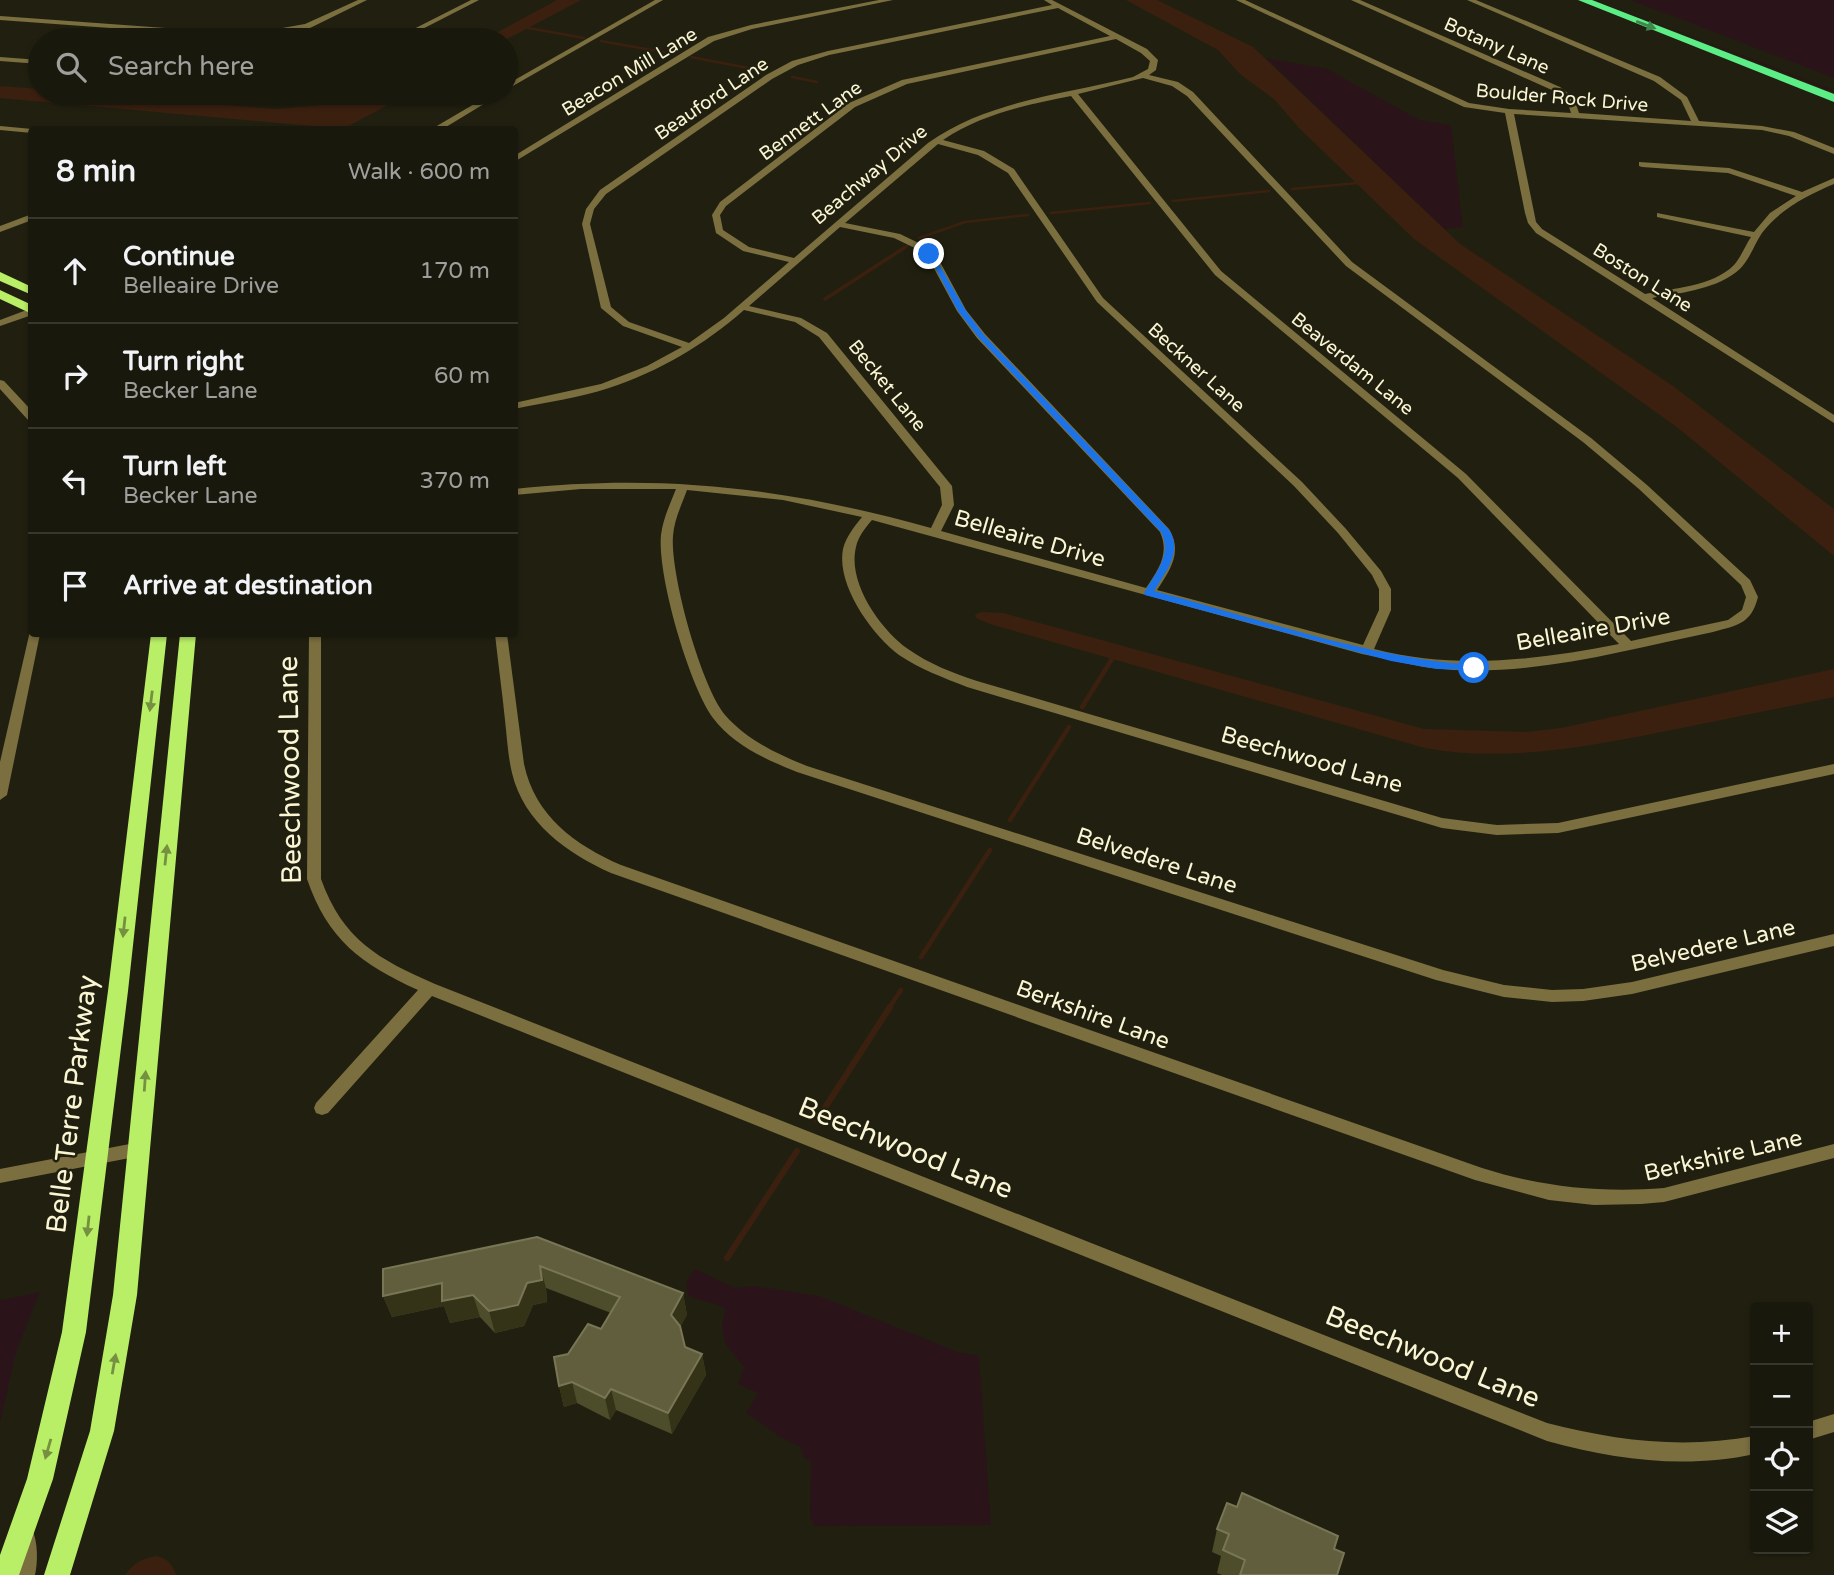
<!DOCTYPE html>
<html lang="en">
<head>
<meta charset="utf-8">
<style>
  body { margin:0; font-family:"Varela Round",sans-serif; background:#26251a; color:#f1f3f6 }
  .controls { position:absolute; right:21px; bottom:21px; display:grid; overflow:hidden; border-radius:7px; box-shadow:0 2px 5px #0004 }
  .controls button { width:63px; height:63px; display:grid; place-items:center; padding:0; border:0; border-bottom:2px solid #37372d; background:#19180c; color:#f1f3f6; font:35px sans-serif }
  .stop { position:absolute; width:21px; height:21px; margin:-16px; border:5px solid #1a73e8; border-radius:50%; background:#fff }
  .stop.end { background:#1a73e8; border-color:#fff; box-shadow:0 2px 7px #0008 }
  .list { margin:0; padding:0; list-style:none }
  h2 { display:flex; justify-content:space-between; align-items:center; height:91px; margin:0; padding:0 28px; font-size:30px }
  h2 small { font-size:23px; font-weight:400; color:#9fa09d }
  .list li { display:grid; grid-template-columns:46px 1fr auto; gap:21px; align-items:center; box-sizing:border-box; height:105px; padding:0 28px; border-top:2px solid #37372d }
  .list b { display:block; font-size:26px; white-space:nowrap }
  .list p { margin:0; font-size:23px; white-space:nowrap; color:#9fa09d }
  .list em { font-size:23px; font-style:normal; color:#9fa09d }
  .icon { flex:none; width:38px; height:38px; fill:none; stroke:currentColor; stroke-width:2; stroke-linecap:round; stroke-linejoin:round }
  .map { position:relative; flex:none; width:1834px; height:1575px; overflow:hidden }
  .search { position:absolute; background:#19180c; box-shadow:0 2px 5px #0004; left:28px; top:28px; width:490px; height:77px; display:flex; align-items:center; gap:18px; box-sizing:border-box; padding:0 24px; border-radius:38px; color:#9fa09d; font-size:26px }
  .panel { position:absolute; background:#19180c; box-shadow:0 2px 5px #0004; left:28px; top:126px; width:490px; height:511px; border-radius:7px }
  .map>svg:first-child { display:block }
  .green { fill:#2a141a }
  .water { fill:#3b200f }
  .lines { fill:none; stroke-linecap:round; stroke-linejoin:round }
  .stream-far3 { stroke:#3b200f; stroke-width:2.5 }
  .stream-far2 { stroke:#3b200f; stroke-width:3.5 }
  .stream-far1 { stroke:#3b200f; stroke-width:4.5 }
  .stream { stroke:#3b200f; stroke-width:6 }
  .minor { fill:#7b6f40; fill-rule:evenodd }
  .major { fill:#b9ee67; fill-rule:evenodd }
  .highway { fill:#5ced86; fill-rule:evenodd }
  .wall { fill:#4d4c2b }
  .shaded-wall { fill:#343318 }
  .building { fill:#605e3d; stroke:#787655; stroke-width:2 }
  .oneway { fill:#3e864b }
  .oneway2 { fill:#759140 }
  .route { fill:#1a73e8 }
  .labels { text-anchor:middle; stroke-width:5; stroke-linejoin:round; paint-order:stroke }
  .far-street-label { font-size:19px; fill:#faf6d4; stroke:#212010 }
  .street-label { font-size:23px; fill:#faf6d4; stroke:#212010 }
  .near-street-label { font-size:28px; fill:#faf6d4; stroke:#212010 }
</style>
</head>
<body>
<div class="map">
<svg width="1834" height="1575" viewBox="0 0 1834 1575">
  <rect width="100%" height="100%" fill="#212010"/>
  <g class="green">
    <polygon points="1596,0 1834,90 1834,92"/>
    <polygon points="1631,0 1834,0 1834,78"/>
    <polygon points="1266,58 1327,69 1419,120 1451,125 1463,227 1444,229"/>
    <path d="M695,1269l40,19 18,-2 66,10 139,56 21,4 12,169 -177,1 -4,-10 1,-56 -6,-1 -5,-13c-21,-5 -34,-23 -54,-32l12,-21 -20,-9 6,-17 -19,-24 -3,-18 3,-16c-10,-8 -25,-7 -36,-13 -5,-10 -2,-18 6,-27z"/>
    <polygon points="40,1292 16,1352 0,1423 0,1300"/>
  </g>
  <g class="water">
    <polygon points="557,0 581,0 505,40 483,40"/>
    <polygon points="1126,0 1157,0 1253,47 1460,244 1673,386 1834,509 1834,556 1678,428 1414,239 1298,127 1275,100 1240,74 1218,50"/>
    <polygon points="0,86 40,89 40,93 79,93 276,109 354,102 383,93 410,93 343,129 307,130 312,126 0,98"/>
    <path d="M981,612l22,1 421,116 103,3 34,-4 273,-59v28c-54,11 -108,22 -162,33 -81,16 -164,33 -247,18l-435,-124 -14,-6 -1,-3z"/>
    <path d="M157,1556c11,3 15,8 19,19h-51c9,-12 17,-17 32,-19z"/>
  </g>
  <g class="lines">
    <g class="stream-far3">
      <polyline points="523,27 584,38"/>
      <polyline points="601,41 674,54"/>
      <polyline points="691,57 764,71"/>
      <polyline points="792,77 817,82"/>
      <polyline points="1292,189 1358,183"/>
      <polyline points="1173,201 1269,191"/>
      <polyline points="1051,213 1150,203"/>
      <polyline points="919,238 965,222 1028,215"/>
      <polyline points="901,250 908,245"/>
    </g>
    <polyline class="stream-far2" points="825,299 904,248"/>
    <g class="stream-far1">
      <polyline points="1082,707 1112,659"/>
      <polyline points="1010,820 1069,727"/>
      <polyline points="921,957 990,850"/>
      <polyline points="889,1008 901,990"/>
    </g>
    <g class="stream">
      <polyline points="817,1120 890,1007"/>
      <polyline points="727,1258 797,1151"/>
    </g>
    <g class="minor">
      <polygon points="358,0 367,0 310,28 248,38 0,20 0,16 248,34 305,24"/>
      <polygon points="471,0 479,0 401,40 392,40"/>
      <polygon points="655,0 663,0 506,90 506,85"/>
      <polygon points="879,0 893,0 752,29 714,41 514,162 514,156 708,37 751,25"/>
      <path d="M1044,0h8l95,49 11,11 -2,10 -7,5 29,7 15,10 159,170 239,176 56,47 103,95 8,17c-7,27 -20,28 -45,35 -92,19 -188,47 -282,36 -23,-3 -46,-10 -69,-14l-490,-134c-7,8 -14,17 -16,27 -9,36 25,83 52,102 21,15 45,24 69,32l465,137 55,7 61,-2 276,-59v10l-276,59 -61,2 -55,-7 -475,-141c-23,-9 -47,-18 -68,-32 -27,-20 -63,-70 -56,-106 3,-12 11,-22 19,-32l-79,-17 -96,-10c-5,14 -13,30 -14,46 -3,38 28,150 52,179 22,25 52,39 82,51l636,204 61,15 48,5 31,-1 49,-7 202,-48v12l-202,48 -49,7 -31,1 -48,-5 -68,-17 -639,-208c-30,-12 -64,-27 -84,-54 -24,-33 -56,-143 -52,-183 2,-16 9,-31 15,-46h-95l-67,6v-6c148,-16 274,-1 417,39l11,-23 -2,-18 -121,-150 -24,-15 -51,-12c-40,35 -84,61 -135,78 -30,10 -63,14 -95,21v-6l87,-19 46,-18 35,-19 -59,-21 -22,-18 -19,-84 4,-15 14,-19 166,-115 26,-14 36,-10 224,-46zM1058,8l52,28 -208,44 -53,23 -129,99 -8,13 4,18 27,18 46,11 -65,56 -35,25 -60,-21 -18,-15 -21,-83 4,-15 12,-15 166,-115 26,-14 31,-10zM1116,39l25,14 9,8 -2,8 -15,8c-70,18 -144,23 -205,66l-134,115 -45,-11 -26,-17 -3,-15 6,-9 129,-99 52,-23zM1143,78l29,8 15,10 159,170 237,176 56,47 102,96 5,12 -4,13 -14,10 -97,21 -165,-167 -245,-203 -143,-177zM1071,96l144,179 243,203 161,166c-81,16 -163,26 -245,5l17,-39v-21l-10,-18 -35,-42 -44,-47 -199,-184 -89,-129 -30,-18 -41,-11c39,-26 83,-35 128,-44zM938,144l40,11 30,18 89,129 197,184 44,47 34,42 7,14v21l-16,35 -206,-55c13,-20 26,-38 12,-61l-184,-195 -19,-24 -27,-50 -12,-13 -27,-13 -55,-11zM840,227l54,11 27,13 9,10 27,50 20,27 183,194c10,22 -2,38 -14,56l-205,-57 13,-26 -2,-19 -125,-153 -26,-15 -52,-12z"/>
      <path d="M1236,0h9l224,103 40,6 62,4 -4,-12 -13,-10 -203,-91h9l200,87 14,11 5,15 112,8 -10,-21 -27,-19 -187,-81h9l184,77 27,20 12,24 63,5 32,6 40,16v6l-45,-18 -27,-6 -248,-16 22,108 6,7 103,65c28,-6 67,-7 89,-29 7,-8 11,-19 17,-28l-94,-20v-4l97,19 16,-19 26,-17 -68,-23 -86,-6 -3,-1v-4l90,6 73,24 32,-14v6c-26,11 -54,25 -72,49 -9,13 -13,30 -27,40 -23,17 -56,20 -83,25l182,117v8l-298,-190 -8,-10 -3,-10 -20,-100 -41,-6z"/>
      <polygon points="0,57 40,60 40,64 0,61"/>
      <polygon points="493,93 502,93 441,130 430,130"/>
      <polygon points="0,126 32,129 35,130 32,130 32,133 0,130"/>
      <polygon points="32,214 32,220 0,232 0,226"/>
      <polygon points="32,308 32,315 0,326 0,320"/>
      <polygon points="0,380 4,381 32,411 32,421 28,420 0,389"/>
      <polygon points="30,631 40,634 7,795 0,800 0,762"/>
      <path d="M309,634h12v245c22,61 57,80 114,105l1112,439c70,18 136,26 208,13v18c-71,15 -138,6 -208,-13l-1115,-445 -104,117 -6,2 -6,-2 -2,-5 2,-5 102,-113c-57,-26 -90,-50 -111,-111z"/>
      <path d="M495,634h12l17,130c11,52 51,81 97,101l861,303c60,19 119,25 182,20l170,-44v14l-170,44 -23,2 -47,1 -45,-5 -74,-20 -864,-307c-44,-20 -87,-50 -99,-100 -4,-17 -5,-35 -7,-53 -3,-29 -7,-58 -10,-86z"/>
      <polygon points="140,1142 146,1144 149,1149 146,1154 140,1156 0,1183 0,1169"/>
      <polygon points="1834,1414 1834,1432 1808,1440 1808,1422"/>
      <path d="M25,1526l7,3c6,13 6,33 3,46h-22c5,-15 -1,-32 5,-46z"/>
    </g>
    <g class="major">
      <polygon points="0,272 32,287 32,295 0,281"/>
      <polygon points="0,290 32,305 32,314 0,299"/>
      <polygon points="151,634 167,634 128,991 86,1332 53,1479 19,1575 0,1575 0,1555 27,1479 62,1332 108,991"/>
      <polygon points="180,634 196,634 137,1295 114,1431 70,1575 44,1575 90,1431 113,1295"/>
    </g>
    <polygon class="highway" points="1578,0 1592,0 1834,94 1834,102"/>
  </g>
  <g class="wall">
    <polygon points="537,1237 683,1293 687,1315 680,1326 685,1347 702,1354 706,1375 672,1434 616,1410 610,1420 577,1403 564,1407 559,1386 568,1354 601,1329 611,1313 546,1288 547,1302 533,1305 524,1326 495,1333 480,1317 450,1323 444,1306 392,1317 383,1296"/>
    <polygon points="1237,1507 1334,1549 1337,1575 1222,1575 1217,1573 1221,1556 1212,1552 1217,1529"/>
  </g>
  <g class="shaded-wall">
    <polygon points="540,1266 546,1288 547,1302 533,1305 524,1326 495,1333 489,1311"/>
    <polygon points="442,1283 473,1295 480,1317 450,1323 444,1306 392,1317 383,1296"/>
    <polygon points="683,1293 687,1315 675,1337 671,1315"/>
    <polygon points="702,1354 706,1375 672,1434 668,1413"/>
    <polygon points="572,1382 577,1403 564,1407 559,1386"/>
    <polygon points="611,1389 616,1410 610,1420 605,1398"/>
  </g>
  <g class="building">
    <polygon points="537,1237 683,1293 671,1315 680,1326 685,1347 702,1354 668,1413 611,1389 605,1398 572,1382 559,1386 554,1357 568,1354 588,1324 601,1329 620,1297 540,1266 542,1280 527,1283 518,1305 489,1311 473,1295 442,1301 442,1283 383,1296 383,1269"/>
    <polygon points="1242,1493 1338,1536 1334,1549 1344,1553 1337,1575 1240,1575 1245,1560 1223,1550 1229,1534 1217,1529 1227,1503 1237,1507"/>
  </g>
  <defs><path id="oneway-solid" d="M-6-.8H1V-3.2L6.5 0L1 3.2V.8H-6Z" transform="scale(1.75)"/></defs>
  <use class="oneway" href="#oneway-solid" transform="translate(1646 25) rotate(21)"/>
  <g class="oneway2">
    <use href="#oneway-solid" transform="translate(151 701) rotate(97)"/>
    <use href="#oneway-solid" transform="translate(166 855) rotate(-84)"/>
    <use href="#oneway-solid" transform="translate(124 927) rotate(96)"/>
    <use href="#oneway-solid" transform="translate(145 1081) rotate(-86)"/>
    <use href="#oneway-solid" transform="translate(88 1226) rotate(96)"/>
    <use href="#oneway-solid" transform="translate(114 1364) rotate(-80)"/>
    <use href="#oneway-solid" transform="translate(48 1449) rotate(106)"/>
  </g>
  <path class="route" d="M927,252h5l34,59 18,24 186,196c12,23 -4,40 -16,60 102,27 215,67 320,74l3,1v4l-40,-1 -46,-8 -246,-66 -1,-2c11,-20 29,-38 17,-61l-182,-194 -21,-27z"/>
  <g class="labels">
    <g class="far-street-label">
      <text transform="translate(1497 45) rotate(24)" y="7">Botany Lane</text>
      <text transform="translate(629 71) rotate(-31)" y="7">Beacon Mill Lane</text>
      <text transform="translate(1562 97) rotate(5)" y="7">Boulder Rock Drive</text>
      <text transform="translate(711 98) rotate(-34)" y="7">Beauford Lane</text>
      <text transform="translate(810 120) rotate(-36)" y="7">Bennett Lane</text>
      <text transform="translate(869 174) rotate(-40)" y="7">Beachway Drive</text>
      <text transform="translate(1643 277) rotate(32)" y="7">Boston Lane</text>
      <text transform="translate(1353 363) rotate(39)" y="7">Beaverdam Lane</text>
      <text transform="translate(1197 367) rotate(42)" y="7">Beckner Lane</text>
      <text transform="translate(888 385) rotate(51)" y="7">Becket Lane</text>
    </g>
    <g class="street-label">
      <text transform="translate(1030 538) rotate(16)" y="8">Belleaire Drive</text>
      <text transform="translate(1593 629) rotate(-10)" y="8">Belleaire Drive</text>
      <text transform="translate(1312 759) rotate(16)" y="8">Beechwood Lane</text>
      <text transform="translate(1157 860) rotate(18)" y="8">Belvedere Lane</text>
      <text transform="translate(1713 945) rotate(-13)" y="8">Belvedere Lane</text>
      <text transform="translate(1093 1014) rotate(20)" y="8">Berkshire Lane</text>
      <text transform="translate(1723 1155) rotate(-13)" y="8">Berkshire Lane</text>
    </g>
    <g class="near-street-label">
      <text transform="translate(289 770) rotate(-91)" y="10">Beechwood Lane</text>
      <text transform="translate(71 1104) rotate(-83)" y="10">Belle Terre Parkway</text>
      <text transform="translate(906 1147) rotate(22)" y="10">Beechwood Lane</text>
      <text transform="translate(1433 1356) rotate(22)" y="10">Beechwood Lane</text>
    </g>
  </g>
</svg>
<div class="controls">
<button>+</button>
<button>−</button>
<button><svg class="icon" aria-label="locate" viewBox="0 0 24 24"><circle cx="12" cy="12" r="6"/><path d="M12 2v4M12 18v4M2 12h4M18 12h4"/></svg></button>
<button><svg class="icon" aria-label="layers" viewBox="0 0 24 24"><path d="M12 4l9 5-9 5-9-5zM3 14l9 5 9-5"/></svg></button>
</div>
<div class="stop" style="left:1474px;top:668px"></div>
<div class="stop end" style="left:929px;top:254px"></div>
<div class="search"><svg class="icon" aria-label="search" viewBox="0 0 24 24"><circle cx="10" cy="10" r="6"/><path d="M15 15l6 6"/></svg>Search here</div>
<section class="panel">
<h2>8 min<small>Walk · 600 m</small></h2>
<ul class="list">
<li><svg class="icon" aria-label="ahead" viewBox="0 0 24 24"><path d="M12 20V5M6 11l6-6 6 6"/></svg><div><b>Continue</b><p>Belleaire Drive</p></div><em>170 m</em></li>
<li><svg class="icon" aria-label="right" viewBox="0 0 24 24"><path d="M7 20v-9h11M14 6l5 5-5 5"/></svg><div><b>Turn right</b><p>Becker Lane</p></div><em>60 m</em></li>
<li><svg class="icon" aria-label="left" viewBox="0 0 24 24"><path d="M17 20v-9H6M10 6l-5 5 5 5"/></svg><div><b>Turn left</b><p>Becker Lane</p></div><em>370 m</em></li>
<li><svg class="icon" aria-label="arrive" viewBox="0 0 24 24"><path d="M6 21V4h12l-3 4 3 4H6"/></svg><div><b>Arrive at destination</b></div></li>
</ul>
</section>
</div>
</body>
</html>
